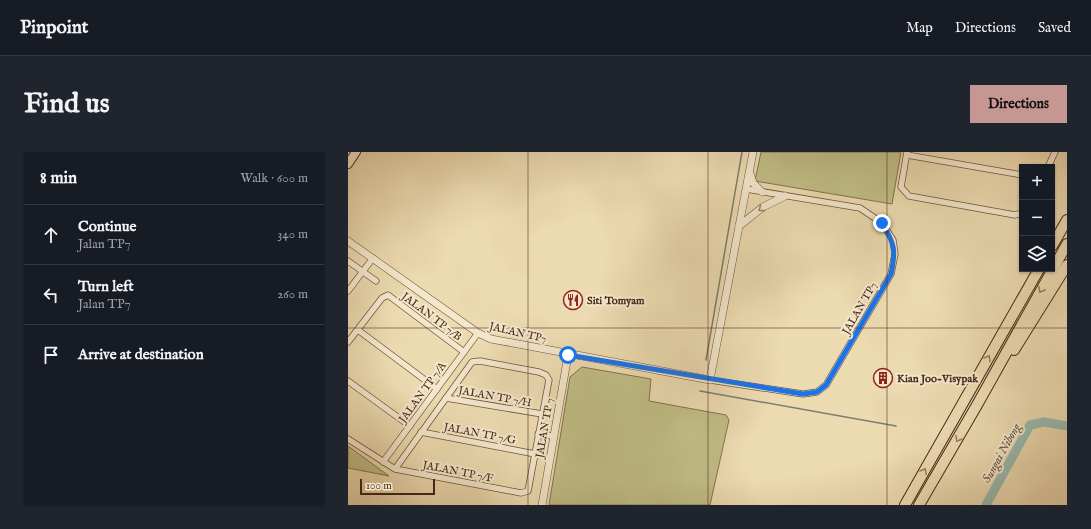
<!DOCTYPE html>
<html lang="en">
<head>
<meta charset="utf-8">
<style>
  body { margin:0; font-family:"IM FELL English",serif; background:#20242c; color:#f1f3f6 }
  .controls { position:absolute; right:12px; top:12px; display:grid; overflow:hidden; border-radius:0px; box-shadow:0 1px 3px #0004 }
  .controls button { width:36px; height:36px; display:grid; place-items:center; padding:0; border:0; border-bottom:1px solid #363941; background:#171b24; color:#f1f3f6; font:20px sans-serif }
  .scale { position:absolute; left:12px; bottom:10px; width:75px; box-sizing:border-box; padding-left:4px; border:2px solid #492615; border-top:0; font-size:11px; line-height:14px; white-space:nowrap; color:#492615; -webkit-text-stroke:3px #f3e7cc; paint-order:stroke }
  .stop { position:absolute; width:12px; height:12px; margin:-9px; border:3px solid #1a73e8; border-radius:50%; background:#fff }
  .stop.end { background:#1a73e8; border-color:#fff; box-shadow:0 1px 4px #0008 }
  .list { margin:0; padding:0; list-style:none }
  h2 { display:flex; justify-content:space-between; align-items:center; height:52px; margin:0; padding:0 16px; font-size:17px }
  h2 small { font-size:13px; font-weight:400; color:#9ea1a6 }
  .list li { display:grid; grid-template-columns:26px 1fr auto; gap:12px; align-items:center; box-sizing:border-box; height:60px; padding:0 16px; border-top:1px solid #363941 }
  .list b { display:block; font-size:15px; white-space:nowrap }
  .list p { margin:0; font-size:13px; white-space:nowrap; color:#9ea1a6 }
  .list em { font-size:13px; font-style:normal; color:#9ea1a6 }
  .icon { flex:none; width:22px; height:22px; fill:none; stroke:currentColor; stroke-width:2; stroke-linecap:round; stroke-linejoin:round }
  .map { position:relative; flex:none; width:719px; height:353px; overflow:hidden; border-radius:0px }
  header { display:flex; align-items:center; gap:24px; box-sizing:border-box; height:56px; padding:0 20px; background:#171b24; border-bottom:1px solid #363941 }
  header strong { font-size:19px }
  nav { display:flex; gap:22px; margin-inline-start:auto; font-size:14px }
  .intro { display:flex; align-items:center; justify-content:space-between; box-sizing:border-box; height:96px; padding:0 24px }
  h1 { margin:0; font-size:28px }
  .button { padding:10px 18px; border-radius:0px; background:#c59692; color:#111; font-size:14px; font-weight:700 }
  main { display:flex; gap:24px; padding:0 24px }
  aside { flex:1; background:#171b24; border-radius:0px; box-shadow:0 1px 3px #0004 }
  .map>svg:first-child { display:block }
  .green { fill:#c0bd86; stroke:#84724e }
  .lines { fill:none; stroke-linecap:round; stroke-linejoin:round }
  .stream { stroke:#797f72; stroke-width:1.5 }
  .river { stroke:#99bab0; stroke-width:9 }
  .minor-casing { stroke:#72533c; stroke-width:7 }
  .tertiary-casing { stroke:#72533c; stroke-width:8 }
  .secondary-casing { stroke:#492615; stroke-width:10 }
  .motorway-casing { stroke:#492615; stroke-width:12 }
  .minor { stroke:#f3e7cc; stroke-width:5.5 }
  .tertiary { stroke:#f3e7cc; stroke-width:7 }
  .secondary { stroke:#f3e7cc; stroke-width:8 }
  .motorway { stroke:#ecdab0; stroke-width:10 }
  .oneway { stroke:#9e8670 }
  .oneway2 { stroke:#9a8062 }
  .route { stroke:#1a73e8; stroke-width:5 }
  .grid { fill:none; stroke:#492615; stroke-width:1; stroke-opacity:0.55 }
  .labels { text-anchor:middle; stroke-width:4; stroke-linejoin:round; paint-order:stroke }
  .poi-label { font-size:11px; font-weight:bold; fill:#492615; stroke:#f3e7cc; text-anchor:start }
  .street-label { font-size:11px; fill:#492615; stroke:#f3e7cc }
  .water-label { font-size:12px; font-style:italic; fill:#5d4b3c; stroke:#f3e7cc }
</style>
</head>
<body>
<header>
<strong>Pinpoint</strong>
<nav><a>Map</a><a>Directions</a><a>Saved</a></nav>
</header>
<div class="intro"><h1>Find us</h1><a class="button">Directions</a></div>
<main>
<aside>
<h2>8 min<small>Walk · 600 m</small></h2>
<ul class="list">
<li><svg class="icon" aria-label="ahead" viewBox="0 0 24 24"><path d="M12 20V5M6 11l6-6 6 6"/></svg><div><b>Continue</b><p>Jalan TP7</p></div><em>340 m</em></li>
<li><svg class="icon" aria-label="left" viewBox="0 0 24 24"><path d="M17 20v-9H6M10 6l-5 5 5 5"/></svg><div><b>Turn left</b><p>Jalan TP7</p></div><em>260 m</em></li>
<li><svg class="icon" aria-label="arrive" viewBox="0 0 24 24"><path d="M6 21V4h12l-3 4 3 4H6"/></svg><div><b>Arrive at destination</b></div></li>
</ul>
</aside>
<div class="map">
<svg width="719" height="353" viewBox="0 0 719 353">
  <rect width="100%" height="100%" fill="#ecdab0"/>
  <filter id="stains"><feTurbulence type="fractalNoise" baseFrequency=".005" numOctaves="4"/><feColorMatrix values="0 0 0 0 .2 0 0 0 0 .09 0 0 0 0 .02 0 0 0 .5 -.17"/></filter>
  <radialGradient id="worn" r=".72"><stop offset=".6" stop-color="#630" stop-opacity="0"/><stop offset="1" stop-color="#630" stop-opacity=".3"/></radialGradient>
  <g class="green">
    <polygon points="413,0 553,0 544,52 407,29"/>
    <polygon points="234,215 303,227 301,249 378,263 381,268 362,353 201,353 222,225"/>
    <polygon points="0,294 41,324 0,316"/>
  </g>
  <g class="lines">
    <g class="stream">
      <polyline points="358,208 394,0"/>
      <polyline points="352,239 548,274"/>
    </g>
    <polyline class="river" points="638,353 682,273 696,270 719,274"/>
    <g class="minor-casing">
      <g id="minor">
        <polyline points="559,0 553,35 561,44 667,63 674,61"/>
        <polyline points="559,3 674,23"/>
        <polyline points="700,15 707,0"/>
        <polyline points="0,109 28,129"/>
        <polyline points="0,139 25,106"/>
        <polyline points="10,178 89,237"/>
        <polyline points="0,190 34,146 40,143 116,200"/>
        <polyline points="362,228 455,242 469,240 478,233 543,122 547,102 545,88 534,71 512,56 398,37"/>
        <polyline points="0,229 62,274"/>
        <polyline points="98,246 194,262"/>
        <polyline points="73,280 187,302"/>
        <polyline points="190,282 205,284"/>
        <polyline points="0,287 47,317 173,341 180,339 201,228 198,223 191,220 132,209 124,210 47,317"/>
        <polyline points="35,310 130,181"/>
      </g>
    </g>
    <g class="tertiary-casing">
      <g id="tertiary">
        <polyline points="402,21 405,31 414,40"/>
        <polyline points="391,74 415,55 437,44"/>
        <polyline points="0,89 130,181 143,187 362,228 405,0"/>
        <polyline points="194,353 220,203"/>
      </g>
    </g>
    <g class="secondary-casing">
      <polyline id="secondary" points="0,12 8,0"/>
    </g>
    <g class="motorway-casing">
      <g id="motorway">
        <polyline points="704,94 719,68"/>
        <polyline points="666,198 719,113"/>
        <polyline points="557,353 691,117"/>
        <polyline points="571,353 629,253 719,92"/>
      </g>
    </g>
    <use href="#minor" class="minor"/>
    <use href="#tertiary" class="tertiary"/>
    <use href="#secondary" class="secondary"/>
    <use href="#motorway" class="motorway"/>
  </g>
  <defs><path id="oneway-chevron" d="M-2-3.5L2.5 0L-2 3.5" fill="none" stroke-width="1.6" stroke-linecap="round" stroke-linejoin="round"/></defs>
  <use class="oneway" href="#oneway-chevron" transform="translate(413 57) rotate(144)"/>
  <g class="oneway2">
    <use href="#oneway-chevron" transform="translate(693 138) rotate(119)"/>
    <use href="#oneway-chevron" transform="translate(640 206) rotate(-60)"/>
    <use href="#oneway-chevron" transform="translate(610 287) rotate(120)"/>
    <use href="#oneway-chevron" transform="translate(576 319) rotate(-60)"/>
  </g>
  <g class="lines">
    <path class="route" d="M220,203l235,39 14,-2 9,-7 65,-111c5,-23 4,-30 -9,-51"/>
  </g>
  <path class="grid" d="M180,0v353M360,0v353M539,0v353M0,176h719"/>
  <defs>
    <g id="restaurant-ring" transform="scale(1)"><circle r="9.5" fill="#f3e7cc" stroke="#8f2418" stroke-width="1.5"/><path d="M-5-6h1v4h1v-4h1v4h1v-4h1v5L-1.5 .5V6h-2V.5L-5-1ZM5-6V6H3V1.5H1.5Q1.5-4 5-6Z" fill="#8f2418"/></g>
    <g id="building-ring" transform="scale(1)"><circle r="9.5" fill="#f3e7cc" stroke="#8f2418" stroke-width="1.5"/><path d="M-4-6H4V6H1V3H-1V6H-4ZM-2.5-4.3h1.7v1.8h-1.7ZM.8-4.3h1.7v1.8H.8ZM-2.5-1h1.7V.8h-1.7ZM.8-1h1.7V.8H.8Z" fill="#8f2418"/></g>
  </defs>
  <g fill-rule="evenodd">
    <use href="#restaurant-ring" x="225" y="148"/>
    <use href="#building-ring" x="535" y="226"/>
  </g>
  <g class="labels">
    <g class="poi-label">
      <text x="239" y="152">Siti Tomyam</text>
      <text x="549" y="230">Kian Joo-Visypak</text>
    </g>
    <g class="street-label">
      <text transform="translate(511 156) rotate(-60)" y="4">JALAN TP7</text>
      <text transform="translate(84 164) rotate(37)" y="4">JALAN TP 7/B</text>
      <text transform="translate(170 180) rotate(13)" y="4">JALAN TP7</text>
      <text transform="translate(74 240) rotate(-54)" y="4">JALAN TP 7/A</text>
      <text transform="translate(147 244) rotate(10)" y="4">JALAN TP 7/H</text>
      <text transform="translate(196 276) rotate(-80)" y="4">JALAN TP 7</text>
      <text transform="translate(132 281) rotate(11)" y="4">JALAN TP 7/G</text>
      <text transform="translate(110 319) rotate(11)" y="4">JALAN TP 7/F</text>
    </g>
    <g class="water-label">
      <text transform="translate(653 301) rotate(-61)" y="4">Sungai Nibong</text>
    </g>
  </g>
  <rect width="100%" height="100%" filter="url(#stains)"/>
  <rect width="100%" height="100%" fill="url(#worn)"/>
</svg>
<div class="controls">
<button>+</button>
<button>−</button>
<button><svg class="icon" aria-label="layers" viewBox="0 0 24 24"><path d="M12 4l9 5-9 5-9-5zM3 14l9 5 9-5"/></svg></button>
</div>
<div class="scale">100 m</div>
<div class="stop" style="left:220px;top:203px"></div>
<div class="stop end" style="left:534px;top:71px"></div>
</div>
</main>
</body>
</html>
